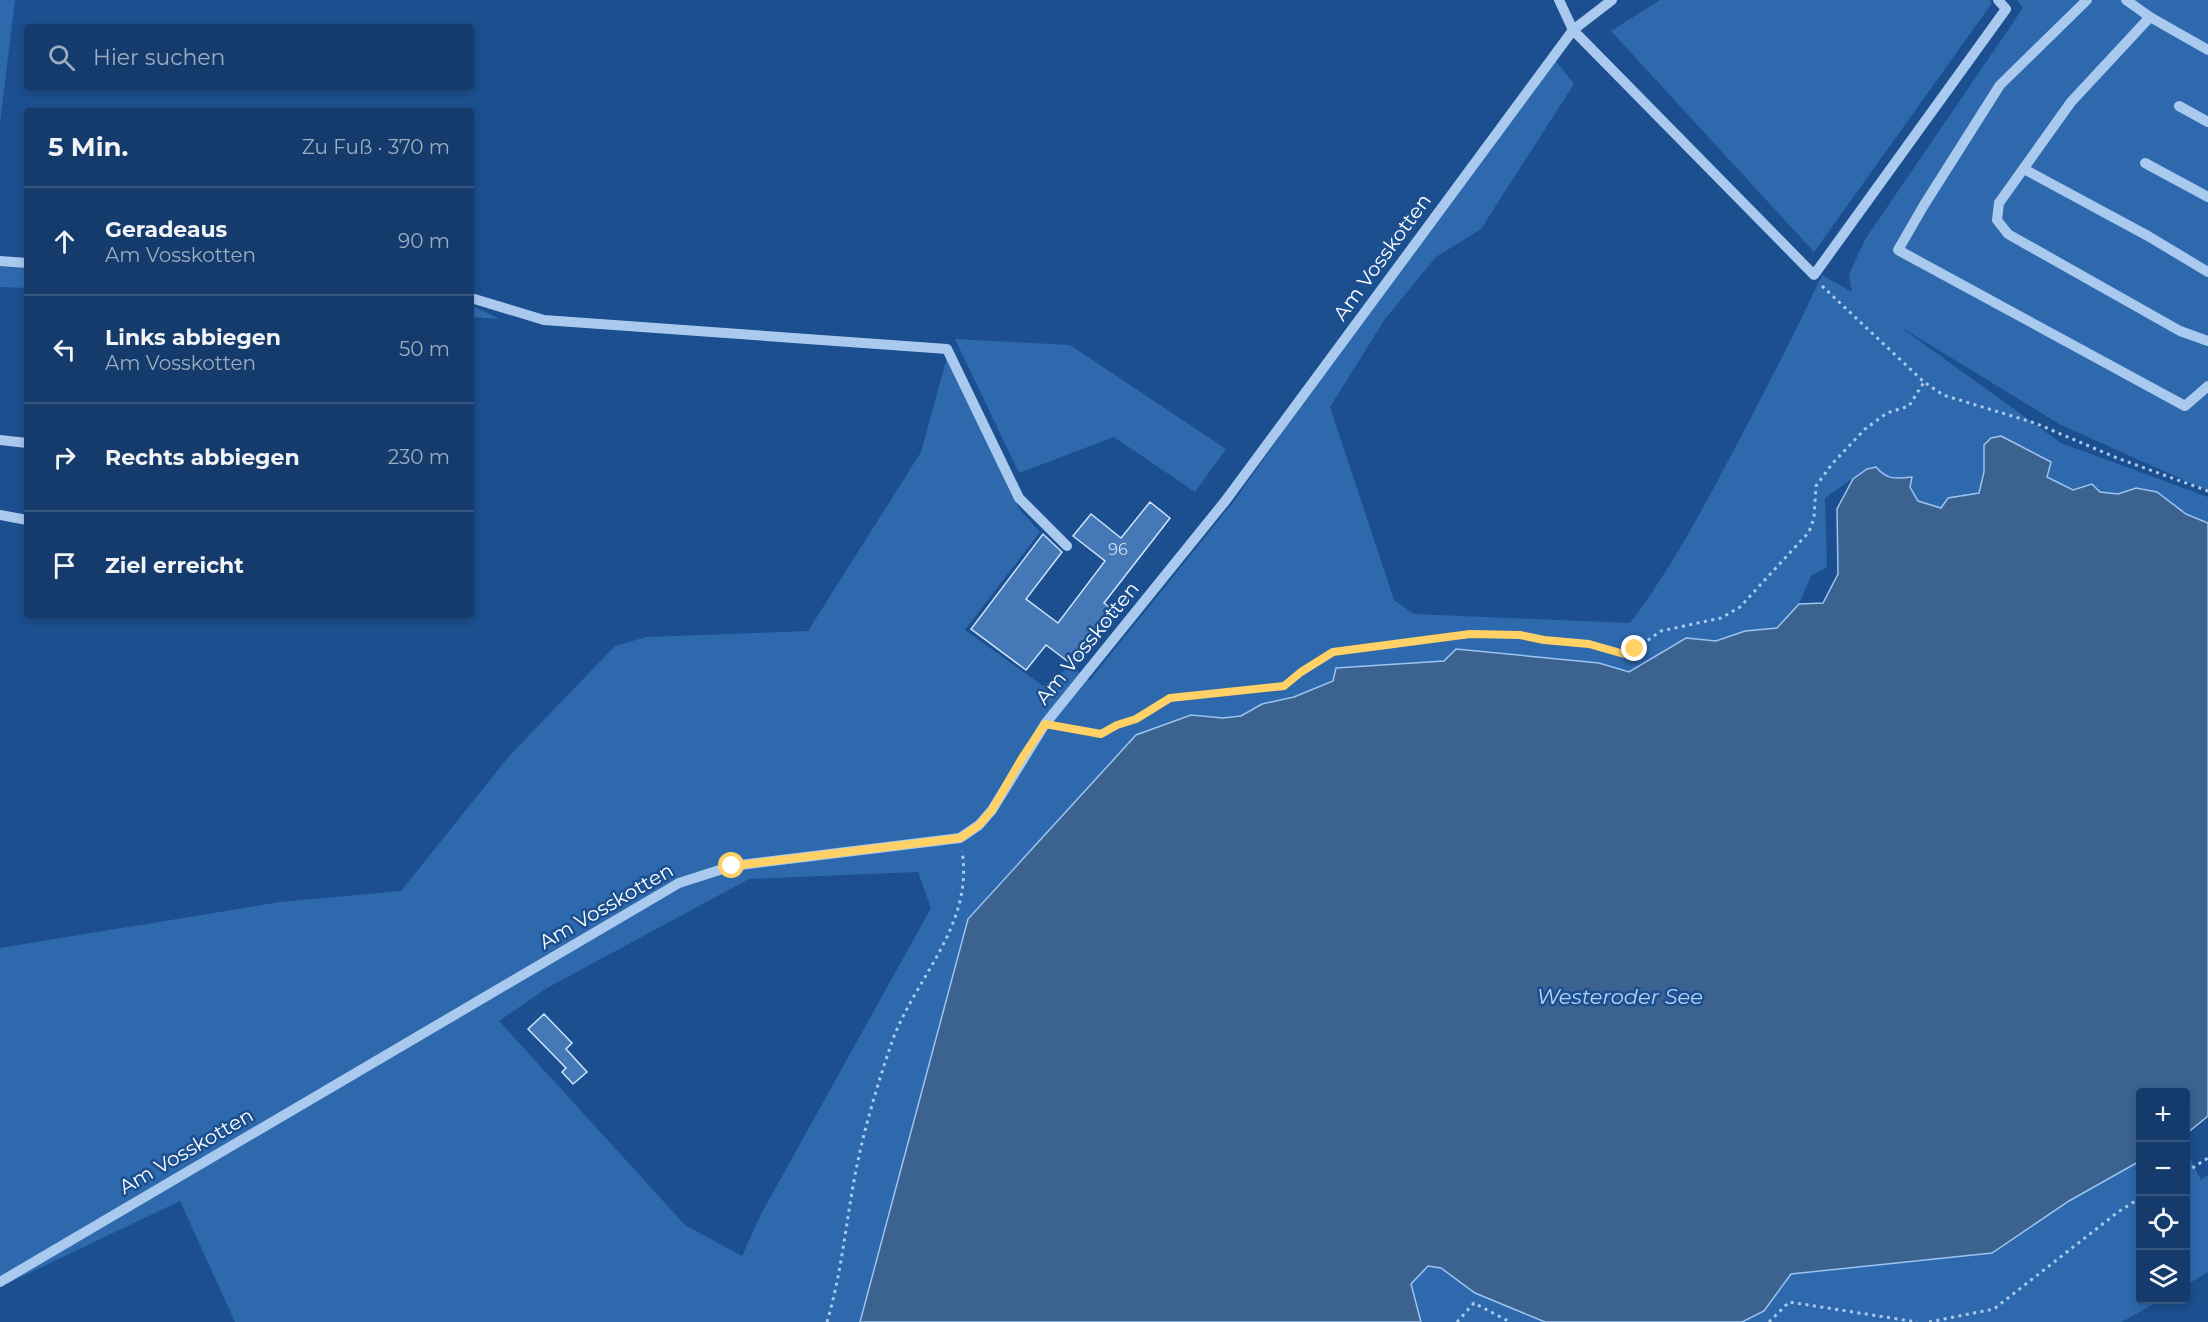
<!DOCTYPE html>
<html lang="de">
<head>
<meta charset="utf-8">
<style>
  body { margin:0; font-family:Montserrat,sans-serif; background:#1d4271; color:#f1f3f6 }
  .controls { position:absolute; right:18px; bottom:18px; display:grid; overflow:hidden; border-radius:6px; box-shadow:0 3px 9px #0003 }
  .controls button { width:54px; height:54px; display:grid; place-items:center; padding:0; border:0; border-bottom:2px solid #33557e; background:#143b6b; color:#f1f3f6; font:30px sans-serif }
  .stop { position:absolute; width:18px; height:18px; margin:-14px; border:4px solid #ffd166; border-radius:50%; background:#fff }
  .stop.end { background:#ffd166; border-color:#fff; box-shadow:0 2px 6px #0008 }
  .list { margin:0; padding:0; list-style:none }
  h2 { display:flex; justify-content:space-between; align-items:center; height:78px; margin:0; padding:0 24px; font-size:26px }
  h2 small { font-size:20px; font-weight:400; color:#9dadc1 }
  .list li { display:grid; grid-template-columns:39px 1fr auto; gap:18px; align-items:center; box-sizing:border-box; height:108px; padding:0 24px; border-top:2px solid #33557e }
  .list b { display:block; font-size:22px; white-space:nowrap }
  .list p { margin:0; font-size:20px; white-space:nowrap; color:#9dadc1 }
  .list em { font-size:20px; font-style:normal; color:#9dadc1 }
  .icon { flex:none; width:33px; height:33px; fill:none; stroke:currentColor; stroke-width:2; stroke-linecap:round; stroke-linejoin:round }
  .map { position:relative; flex:none; width:2208px; height:1322px; overflow:hidden }
  .search { position:absolute; background:#143b6b; box-shadow:0 3px 9px #0003; left:24px; top:24px; width:450px; height:66px; display:flex; align-items:center; gap:15px; box-sizing:border-box; padding:0 21px; border-radius:6px; color:#9dadc1; font-size:22px }
  .panel { position:absolute; background:#143b6b; box-shadow:0 3px 9px #0003; left:24px; top:108px; width:450px; height:510px; border-radius:6px }
  .map>svg:first-child { display:block }
  .green { fill:#2e69ad; fill-rule:evenodd }
  .water { fill:#3c6290; stroke:#9cc4f0; stroke-width:1.5 }
  .building { fill:#4478b7; stroke:#cfe3fa; stroke-width:1.5 }
  .lines { fill:none; stroke-linecap:round; stroke-linejoin:round }
  .path { stroke:#a9c9ee; stroke-width:3; stroke-dasharray:3 4.5; stroke-linecap:butt }
  .minor { stroke:#a9c9ee; stroke-width:10 }
  .route { stroke:#ffd166; stroke-width:8 }
  .labels { text-anchor:middle; stroke-width:5; stroke-linejoin:round; paint-order:stroke }
  .number-label { font-size:16px; fill:#d0dded }
  .street-label { font-size:20px; fill:#fff; stroke:#1b4f8f }
  .water-label { font-size:21px; font-style:italic; fill:#b5d3f5; stroke:#1b4f8f }
</style>
</head>
<body>
<div class="map">
<svg width="2208" height="1322" viewBox="0 0 2208 1322">
  <rect width="100%" height="100%" fill="#1b4f8f"/>
  <g class="green">
    <polygon points="0,0 15,0 0,123"/>
    <polygon points="1660,0 1989,0 1992,3 1814,252 1611,31"/>
    <path d="M2017,0h191v491l-147,-66 -162,-99 162,117 147,54v26l-22,-9 -29,-22 -21,-4 -18,6 -18,-2 -8,-8 -19,6 -89,-45v27l-5,21 -31,5 -7,10 -23,-7 -8,-14 2,-10 -17,2 -29,-10 -41,29 2,69 -16,9 -12,28 -21,24 -33,3 -29,10 -31,-3 -56,35 -185,-12 -107,7 -4,13 -39,16 -32,7 -21,12 -18,2 -32,-3 -313,607h-643l-55,-121 -180,86v-339l280,-46 121,-11 109,-136 105,-109 31,-9 162,-6 113,-179 26,-95 73,153 20,22 -75,98 78,56 28,-20 18,15 145,-180 316,-447 24,30 -93,145 -45,28 -51,62 -55,88 64,193 20,14 216,9c38,-50 68,-105 97,-160 33,-62 65,-124 95,-188l30,17 -3,-18 17,-36 157,-230zM918,872l13,36 -170,306 -19,42 -57,-31 -186,-204 48,-33 202,-109z"/>
    <polygon points="0,265 27,267 27,288 0,287"/>
    <polygon points="471,305 499,319 471,317"/>
    <polygon points="955,339 1070,345 1226,449 1195,492 1114,437 1019,473"/>
    <polygon points="2186,1150 2201,1180 2208,1175 2208,1272 2186,1285"/>
    <polygon points="2140,1161 2140,1300 2161,1300 2122,1322 1742,1322 1764,1311 1791,1274 1992,1253 2069,1201"/>
    <polygon points="1428,1266 1441,1268 1475,1293 1545,1322 1421,1322 1410,1283"/>
  </g>
  <path class="water" d="M2001,436l50,26 -4,15 26,13 19,-6 8,8 18,2 18,-6 21,4 29,22 22,9v593l-22,18v-42h-46v69l-71,40 -77,52 -201,21 -27,37 -22,11h-197l-70,-29 -34,-25 -13,-2 -17,18 10,38h-561l108,-403 168,-184 55,-20 32,3 18,-2 21,-12 32,-7 39,-16 3,-13 108,-7 12,-12 143,14 30,9 57,-34 30,3 29,-10 32,-3 22,-24 24,-1 15,-29 -1,-65 16,-30 14,-10 9,-2c11,13 20,12 36,10l-2,10 8,14 23,7 7,-10 31,-5 5,-21v-27l7,-7z"/>
  <g class="building">
    <polygon points="1150,502 1170,518 1104,603 1115,612 1074,666 1046,645 1026,670 971,629 1043,534 1062,552 1026,599 1058,623 1105,561 1073,536 1091,514 1121,538"/>
    <polygon points="544,1014 572,1043 566,1049 587,1072 573,1084 562,1072 566,1068 528,1029"/>
  </g>
  <g class="lines">
    <g class="path">
      <polyline points="1822,286 1924,382 1943,395 2035,423 2117,458 2208,491"/>
      <polyline points="1061,727 1101,734 1117,725 1136,719 1170,698 1284,686 1301,672 1333,652 1470,635 1520,635 1544,640 1589,644 1624,654 1635,649 1661,631 1721,618 1740,607 1809,532 1814,518 1816,486 1832,464 1865,429 1887,413 1909,406 1924,382"/>
      <polyline points="2186,1172 2208,1158"/>
      <path d="M827,1322c15,-50 19,-101 29,-152 9,-44 22,-88 37,-131 24,-63 81,-115 69,-188"/>
      <polyline points="1457,1322 1474,1303 1510,1322"/>
      <polyline points="1769,1322 1789,1302 1917,1322"/>
      <polyline points="1929,1322 1994,1309 2118,1212 2140,1198"/>
    </g>
    <g class="minor">
      <polyline points="1559,0 1573,30 1612,0"/>
      <polyline points="2087,0 2000,85 1924,205 1898,250 2185,406 2208,386"/>
      <polyline points="2126,0 2150,17"/>
      <polyline points="2208,50 2150,17 2071,102 1999,203 1997,220 2008,234 2180,331 2208,341"/>
      <polyline points="2179,106 2208,122"/>
      <polyline points="2145,163 2208,197"/>
      <polyline points="2024,169 2148,236 2208,272"/>
      <polyline points="0,261 27,263"/>
      <polyline points="471,298 544,320 947,349 1019,498 1067,546"/>
      <polyline points="0,440 27,443"/>
      <polyline points="0,515 27,520"/>
      <polyline points="0,1282 679,883 732,866 960,838 979,825 992,810 1045,724 1226,500 1573,30 1814,275 2006,9 1998,0"/>
    </g>
  </g>
  <g class="lines">
    <polyline class="route" points="732,866 960,838 979,825 992,810 1022,758 1045,724 1101,734 1117,725 1136,719 1170,698 1284,686 1301,672 1333,652 1470,634 1520,635 1544,640 1589,644 1624,654 1635,649"/>
  </g>
  <g class="labels">
    <g class="number-label">
      <text x="1118" y="555">96</text>
    </g>
    <g class="street-label">
      <text transform="translate(1382 257) rotate(-54)" y="7">Am Vosskotten</text>
      <text transform="translate(1087 643) rotate(-51)" y="7">Am Vosskotten</text>
      <text transform="translate(606 906) rotate(-30)" y="7">Am Vosskotten</text>
      <text transform="translate(186 1151) rotate(-30)" y="7">Am Vosskotten</text>
    </g>
    <g class="water-label">
      <text x="1620" y="1004">Westeroder See</text>
    </g>
  </g>
</svg>
<div class="controls">
<button>+</button>
<button>−</button>
<button><svg class="icon" aria-label="locate" viewBox="0 0 24 24"><circle cx="12" cy="12" r="6"/><path d="M12 2v4M12 18v4M2 12h4M18 12h4"/></svg></button>
<button><svg class="icon" aria-label="layers" viewBox="0 0 24 24"><path d="M12 4l9 5-9 5-9-5zM3 14l9 5 9-5"/></svg></button>
</div>
<div class="stop" style="left:732px;top:866px"></div>
<div class="stop end" style="left:1635px;top:649px"></div>
<div class="search"><svg class="icon" aria-label="search" viewBox="0 0 24 24"><circle cx="10" cy="10" r="6"/><path d="M15 15l6 6"/></svg>Hier suchen</div>
<section class="panel">
<h2>5 Min.<small>Zu Fuß · 370 m</small></h2>
<ul class="list">
<li><svg class="icon" aria-label="ahead" viewBox="0 0 24 24"><path d="M12 20V5M6 11l6-6 6 6"/></svg><div><b>Geradeaus</b><p>Am Vosskotten</p></div><em>90 m</em></li>
<li><svg class="icon" aria-label="left" viewBox="0 0 24 24"><path d="M17 20v-9H6M10 6l-5 5 5 5"/></svg><div><b>Links abbiegen</b><p>Am Vosskotten</p></div><em>50 m</em></li>
<li><svg class="icon" aria-label="right" viewBox="0 0 24 24"><path d="M7 20v-9h11M14 6l5 5-5 5"/></svg><div><b>Rechts abbiegen</b></div><em>230 m</em></li>
<li><svg class="icon" aria-label="arrive" viewBox="0 0 24 24"><path d="M6 21V4h12l-3 4 3 4H6"/></svg><div><b>Ziel erreicht</b></div></li>
</ul>
</section>
</div>
</body>
</html>
